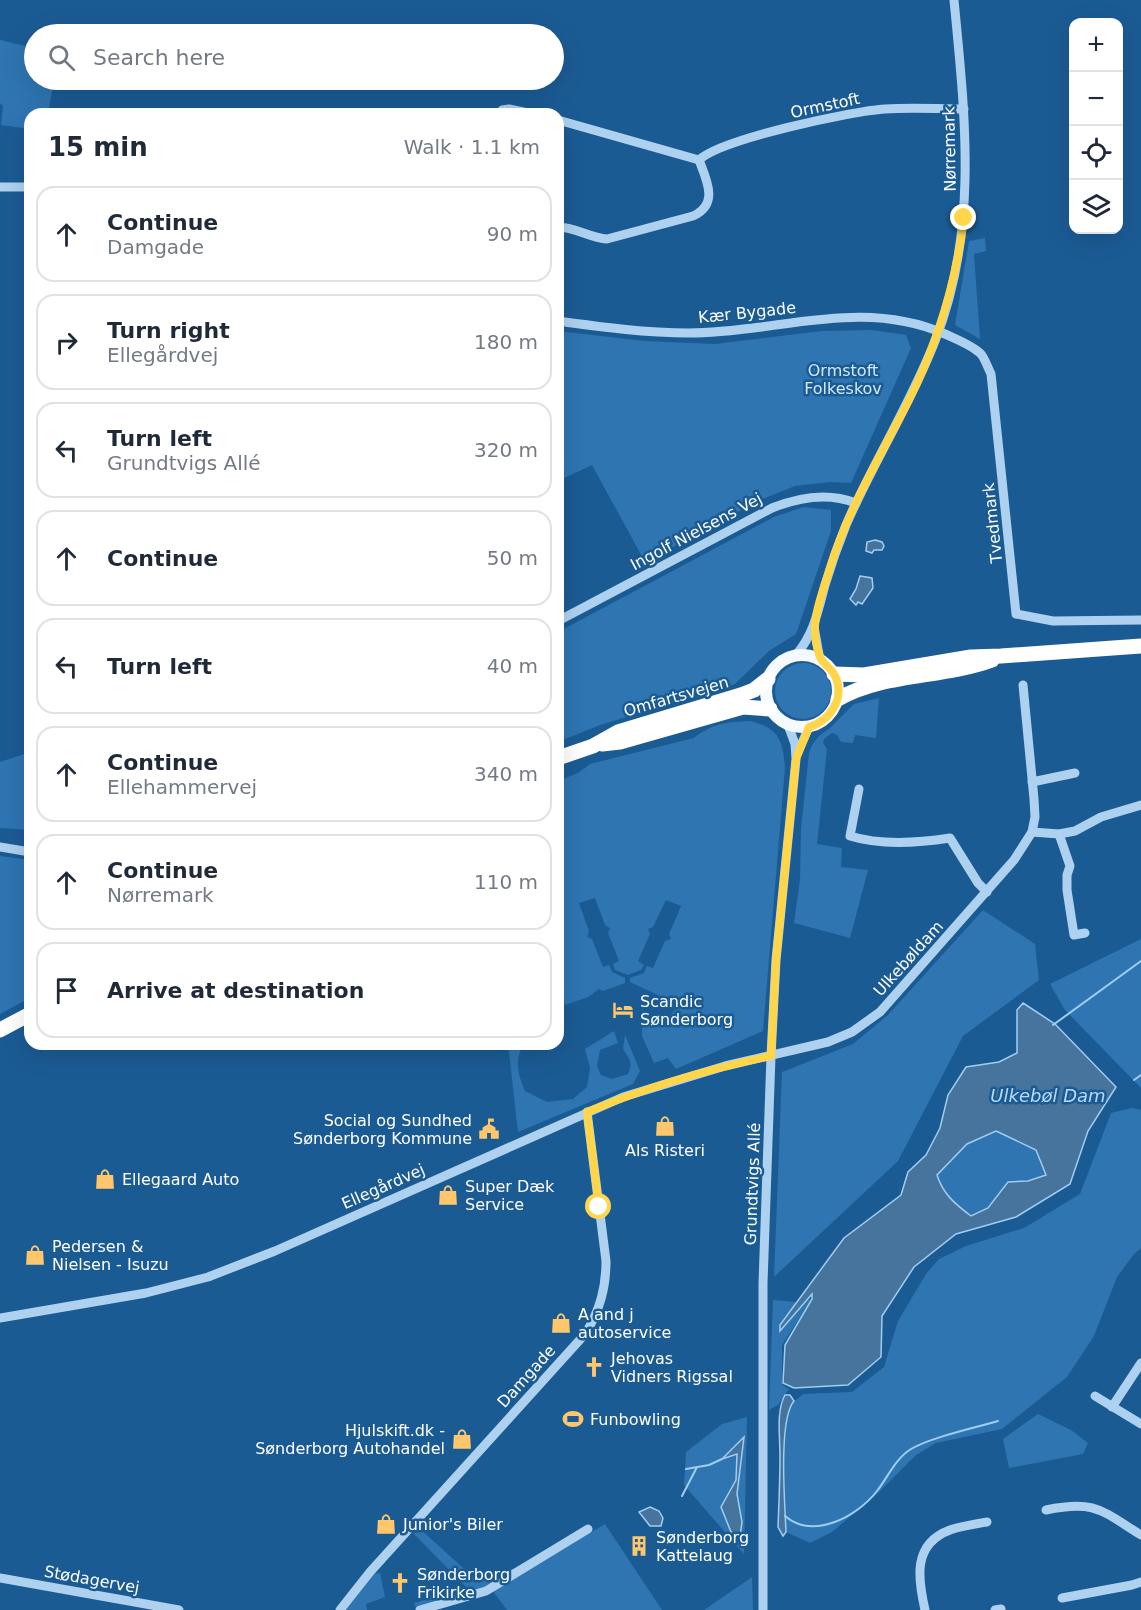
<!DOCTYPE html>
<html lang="en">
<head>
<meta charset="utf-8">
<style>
  body { margin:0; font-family:"DejaVu Sans",sans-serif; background:#f2f2f3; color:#1f2937 }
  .controls { position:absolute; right:18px; top:18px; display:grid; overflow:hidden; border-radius:12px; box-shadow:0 6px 24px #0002 }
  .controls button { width:54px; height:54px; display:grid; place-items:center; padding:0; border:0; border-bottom:2px solid #e0e1e3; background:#fff; color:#1f2937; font:30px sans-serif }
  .stop { position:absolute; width:18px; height:18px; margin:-14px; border:4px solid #ffd54a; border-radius:50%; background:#fff }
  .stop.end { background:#ffd54a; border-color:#fff; box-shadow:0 2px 6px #0008 }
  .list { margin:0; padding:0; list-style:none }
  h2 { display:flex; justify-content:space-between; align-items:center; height:78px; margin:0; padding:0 24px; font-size:26px }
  h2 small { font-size:20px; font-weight:400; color:#747a83 }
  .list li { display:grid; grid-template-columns:39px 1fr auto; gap:18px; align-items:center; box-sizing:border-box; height:96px; margin:0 12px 12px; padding:0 12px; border:2px solid #e0e1e3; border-radius:18px }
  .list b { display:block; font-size:22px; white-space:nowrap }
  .list p { margin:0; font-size:20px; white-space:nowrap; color:#747a83 }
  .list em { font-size:20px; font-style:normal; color:#747a83 }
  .icon { flex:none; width:33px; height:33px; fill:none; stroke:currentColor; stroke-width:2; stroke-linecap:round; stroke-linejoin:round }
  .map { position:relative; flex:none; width:1141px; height:1610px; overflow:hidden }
  .search { position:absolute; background:#fff; box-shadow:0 6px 24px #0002; left:24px; top:24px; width:540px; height:66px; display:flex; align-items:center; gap:15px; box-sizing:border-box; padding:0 21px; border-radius:33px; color:#747a83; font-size:22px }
  .panel { position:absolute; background:#fff; box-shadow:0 6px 24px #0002; left:24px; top:108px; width:540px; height:942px; border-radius:18px }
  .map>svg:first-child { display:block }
  .green { fill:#2e75b2 }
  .water { fill:#47749c; stroke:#a0cdf1; stroke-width:1.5; fill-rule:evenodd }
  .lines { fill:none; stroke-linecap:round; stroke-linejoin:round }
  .stream { stroke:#a0cdf1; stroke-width:2 }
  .minor { stroke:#add1ef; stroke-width:9 }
  .major { stroke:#f5faff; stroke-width:12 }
  .highway { stroke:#fff; stroke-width:15 }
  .route { stroke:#ffd54a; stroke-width:8 }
  .labels { text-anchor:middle; stroke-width:5; stroke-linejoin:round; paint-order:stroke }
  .street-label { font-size:16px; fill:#fff; stroke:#1b5b94 }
  .park-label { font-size:16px; fill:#d3e9fb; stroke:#1b5b94 }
  .poi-label { font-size:16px; fill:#fff; stroke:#1b5b94; text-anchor:start }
  .water-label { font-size:18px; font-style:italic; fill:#b9daf6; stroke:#1b5b94 }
</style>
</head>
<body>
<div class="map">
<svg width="1141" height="1610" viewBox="0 0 1141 1610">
  <rect width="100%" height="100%" fill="#1b5b94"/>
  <g class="green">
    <polygon points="0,40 34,48 34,80 54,80 48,114 30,114 30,129 1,125 3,106 0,103"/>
    <polygon points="985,238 986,251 974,254 980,339 955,325 969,241"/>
    <polygon points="872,330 906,335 911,348 851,483 830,482 795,486 760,500 645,562 592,465 558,481 558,331 644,341 715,344 822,331"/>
    <polygon points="804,507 831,510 831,531 796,634 769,651 735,684 600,725 558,742 558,632 774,517"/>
    <circle cx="803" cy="691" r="28"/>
    <polygon points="879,698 876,738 855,735 853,743 841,742 837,735 832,733 824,739 823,743 827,749 817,844 842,848 841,867 868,870 850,938 794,923 800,879 801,829 809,753 812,745 819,736 830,728 854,704"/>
    <path d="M750,721c29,7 33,19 35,47l-22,263 -87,38 -8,-11 -14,5 -12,-27v-26l10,9 10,4 13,-13 -4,-9 -41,-19v-4l14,-5 3,-7 6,2 12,-27 6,-2 -2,-5 12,-28 -15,-6 -13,27 -5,2 2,5 -12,27 6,4 -3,5 -13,5 -13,-5 -2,-6 6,-3 -11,-28 2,-5 -5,-3 -10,-27 -16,5 10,28 -2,6 5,2 11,28 6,-2 3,7 13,6v5l-22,8 -4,-2 -11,8 -23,8 -1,-3 -5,1 -1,11v-233l20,-8 12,-9 104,-26c19,-15 33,-16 56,-17z"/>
    <polygon points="30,752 30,830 0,828 0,762"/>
    <polygon points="0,856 30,860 30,998 0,1014"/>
    <polygon points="983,910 1035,944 1039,980 963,1036 898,1161 774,1277 782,1072 853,1044 888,1015"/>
    <polygon points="1141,939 1141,1088 1065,1010 1050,984"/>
    <path d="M614,1031l4,12 -18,7 -3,16 4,9 11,4 16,-5c5,-11 2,-15 -5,-25l2,-14 15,36 -7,13 -115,48 -10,-88h16c-10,16 -6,30 1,47l22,11 26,-3 14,-12 3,-19 -5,-19z"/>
    <polygon points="1132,1108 1141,1110 1141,1248 1134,1254 1117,1277 1094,1336 1067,1377 1002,1429 936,1443 916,1455 878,1493 832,1532 810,1543 786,1532 784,1449 789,1406 803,1394 852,1392 884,1367 898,1321 926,1274 939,1259 966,1246 1024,1228 1080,1194 1111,1113"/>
    <path d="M997,1131l39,19 10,25 -18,6 -20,1 -20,26 -17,8c-16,-12 -27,-22 -34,-41l30,-31z"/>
    <polygon points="812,1299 782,1345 782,1385 789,1389 778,1405 769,1410 773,1300 796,1302"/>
    <polygon points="1038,1414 1071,1430 1088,1443 1083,1454 1009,1468 1003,1439"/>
    <polygon points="747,1417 744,1554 684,1485 686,1452 722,1424"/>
    <polygon points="605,1524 662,1610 507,1610 492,1590"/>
    <polygon points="418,1527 472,1576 482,1580 515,1568 516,1571 486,1589 416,1608 414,1603 467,1588 414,1534"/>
    <polygon points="380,1573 385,1597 366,1604 367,1610 346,1610 374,1574"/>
    <polygon points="752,1577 753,1610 704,1610"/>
  </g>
  <g class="water">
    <polygon points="875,540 882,542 884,546 882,550 874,550 872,553 866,551 867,542"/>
    <polygon points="860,576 872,578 873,588 862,604 858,602 856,605 850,599 856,589"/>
    <path d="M1023,1003l32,21 61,63 -28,44 -18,53 -54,33 -60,17 -42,33 -32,49 -1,41 -33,28 -54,3 -11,-5 2,-38 27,-46v-5l-32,37v-6l64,-87 57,-43 7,-23 18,-17 14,-27 8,-33 18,-28 33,-5 18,-9v-43zM996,1131l40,19 10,25 -18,6 -20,1 -20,26 -17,8c-16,-12 -28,-22 -34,-41l30,-31z"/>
    <path d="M785,1395h5l4,6c-16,19 -9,103 -8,131l-3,4 -5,-9c1,-24 2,-48 2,-72 0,-18 -4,-44 5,-60z"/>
    <polygon points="744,1437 737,1494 742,1522 740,1536 731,1532 721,1507 736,1480 737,1454 722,1459"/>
    <polygon points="650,1507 659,1511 663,1518 661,1526 650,1526 639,1512"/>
  </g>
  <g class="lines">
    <g class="stream">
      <polyline points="1053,1025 1141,961"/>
      <polyline points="1134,1080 1141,1075"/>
      <polyline points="686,1469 709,1465 722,1459"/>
      <polyline points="682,1496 697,1467"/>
      <path d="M785,1516c28,24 72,1 92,-25 11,-14 18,-32 34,-42 21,-12 63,-21 87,-28"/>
    </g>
    <g class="minor">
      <polyline points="503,114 502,110 509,109 533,114"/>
      <polyline points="558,120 699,160"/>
      <polyline points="0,187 30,187"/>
      <path d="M558,227c17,0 32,11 49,12l86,-23c26,-12 14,-35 6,-56 22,-21 153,-49 186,-51 27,-2 53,0 79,0"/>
      <path d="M558,321c43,6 88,12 131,12 88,0 171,-36 256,1 11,5 27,11 36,20 4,5 7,14 10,20l25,240 37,7 88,-1"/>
      <path d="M558,621l214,-113c27,-11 56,-16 84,-5"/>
      <polyline points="814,627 820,660"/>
      <path d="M796,655c18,-21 22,-44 29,-70 6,-20 13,-40 21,-60 27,-62 64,-120 89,-184 44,-111 30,-226 19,-341"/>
      <polyline points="797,754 809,727"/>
      <polyline points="1032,782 1075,773"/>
      <path d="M859,789l-9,47c32,10 68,7 100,2l28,45 9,9"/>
      <polyline points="1032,832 1059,834 1075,831 1101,817 1141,805"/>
      <polyline points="1059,834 1070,866 1067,875 1067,890 1074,935 1085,933"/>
      <polyline points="0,847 30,852"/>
      <polyline points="0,1318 146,1293 208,1277 275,1251 623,1097 725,1066 828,1042 852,1032 880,1012 1014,860 1032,832 1035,817 1034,799 1023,685"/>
      <polyline points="1095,1396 1141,1424"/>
      <polyline points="1112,1407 1141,1363"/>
      <path d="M1046,1510c49,-10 55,0 95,25"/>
      <polyline points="0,1578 179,1610"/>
      <polyline points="1062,1598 1132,1585 1141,1582"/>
      <path d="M340,1610l30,-38 216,-239c14,-24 20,-45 20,-72l-19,-149"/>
      <polyline points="420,1610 486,1591 588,1529"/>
      <polyline points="763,1610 763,1283 771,1056 776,960 796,759 795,744 788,725"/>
      <path d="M925,1610c-7,-31 -13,-66 25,-80 12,-4 25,-6 37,-8"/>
      <polyline points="995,1610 1001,1609"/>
    </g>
    <circle class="major" cx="802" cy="691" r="36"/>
    <g class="highway">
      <polyline points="834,674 864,675 971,657 1001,656 1141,646"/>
      <path d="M838,699c45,-26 105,-21 154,-39"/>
      <polyline points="602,744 620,742 743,707 770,709"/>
      <polyline points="558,758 593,746 618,732 741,695 754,690 768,679"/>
      <polyline points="0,1030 30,1014"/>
    </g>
  </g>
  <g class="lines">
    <path class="route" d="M599,1207l-12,-95c60,-25 121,-43 184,-56l5,-96 20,-201 13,-32c23,-7 37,-31 25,-53 -4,-7 -12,-11 -14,-17 -3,-8 -5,-19 -5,-27 -1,-17 10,-45 15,-62 18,-59 51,-113 79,-168 29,-58 47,-118 55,-182"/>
  </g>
  <defs>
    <g id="hotel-bare" transform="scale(1.62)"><path d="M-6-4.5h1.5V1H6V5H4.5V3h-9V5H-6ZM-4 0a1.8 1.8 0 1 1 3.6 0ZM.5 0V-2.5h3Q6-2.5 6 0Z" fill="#ffc76b" stroke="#1b5b94" stroke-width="2.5" paint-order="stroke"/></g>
    <g id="shop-bare" transform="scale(1.62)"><path d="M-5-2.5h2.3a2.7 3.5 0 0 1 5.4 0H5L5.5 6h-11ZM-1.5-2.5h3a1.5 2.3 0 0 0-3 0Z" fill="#ffc76b" stroke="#1b5b94" stroke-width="2.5" paint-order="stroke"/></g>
    <g id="civic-bare" transform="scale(1.62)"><path d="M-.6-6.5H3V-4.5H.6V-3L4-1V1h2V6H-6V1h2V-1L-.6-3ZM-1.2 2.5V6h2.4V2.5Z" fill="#ffc76b" stroke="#1b5b94" stroke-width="2.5" paint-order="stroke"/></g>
    <g id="church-bare" transform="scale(1.62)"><path d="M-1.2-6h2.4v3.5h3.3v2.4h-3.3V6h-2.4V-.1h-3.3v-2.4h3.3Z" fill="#ffc76b" stroke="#1b5b94" stroke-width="2.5" paint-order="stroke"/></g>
    <g id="stadium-bare" transform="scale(1.62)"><path d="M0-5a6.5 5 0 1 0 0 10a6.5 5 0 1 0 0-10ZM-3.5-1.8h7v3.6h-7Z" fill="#ffc76b" stroke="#1b5b94" stroke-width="2.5" paint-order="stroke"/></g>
    <g id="building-bare" transform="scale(1.62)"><path d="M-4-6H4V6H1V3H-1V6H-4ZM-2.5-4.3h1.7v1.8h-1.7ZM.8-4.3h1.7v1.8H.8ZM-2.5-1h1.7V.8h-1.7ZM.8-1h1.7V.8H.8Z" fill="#ffc76b" stroke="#1b5b94" stroke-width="2.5" paint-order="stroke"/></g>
  </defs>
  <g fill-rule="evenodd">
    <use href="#hotel-bare" x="623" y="1010"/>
    <use href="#shop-bare" x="665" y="1126"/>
    <use href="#civic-bare" x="489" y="1129"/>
    <use href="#shop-bare" x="105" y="1179"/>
    <use href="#shop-bare" x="448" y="1195"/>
    <use href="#shop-bare" x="35" y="1255"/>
    <use href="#shop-bare" x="561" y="1323"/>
    <use href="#church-bare" x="594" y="1367"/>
    <use href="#stadium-bare" x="573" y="1419"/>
    <use href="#shop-bare" x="462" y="1439"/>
    <use href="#shop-bare" x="386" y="1524"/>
    <use href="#building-bare" x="639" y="1546"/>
    <use href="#church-bare" x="400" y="1583"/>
  </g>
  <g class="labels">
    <g class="street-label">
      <text transform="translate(825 105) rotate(-12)" y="6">Ormstoft</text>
      <text transform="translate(949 149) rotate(-91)" y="6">Nørremark</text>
      <text transform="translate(747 312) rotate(-6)" y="6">Kær Bygade</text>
      <text transform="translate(992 523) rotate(-96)" y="6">Tvedmark</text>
      <text transform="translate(696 531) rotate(-28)" y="6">Ingolf Nielsens Vej</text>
      <text transform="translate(676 696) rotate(-16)" y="6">Omfartsvejen</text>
      <text transform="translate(908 958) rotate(-48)" y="6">Ulkebøldam</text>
      <text transform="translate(752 1184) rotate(-88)" y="6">Grundtvigs Allé</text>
      <text transform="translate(383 1186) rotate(-24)" y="6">Ellegårdvej</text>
      <text transform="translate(526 1376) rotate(-48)" y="6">Damgade</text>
      <text transform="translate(92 1579) rotate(10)" y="6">Stødagervej</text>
    </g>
    <g class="park-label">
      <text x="843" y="376">Ormstoft<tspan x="843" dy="18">Folkeskov</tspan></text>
    </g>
    <g class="poi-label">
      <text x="640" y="1007">Scandic<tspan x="640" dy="18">Sønderborg</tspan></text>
      <text x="472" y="1126" text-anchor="end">Social og Sundhed<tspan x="472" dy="18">Sønderborg Kommune</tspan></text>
      <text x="665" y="1156" text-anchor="middle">Als Risteri</text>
      <text x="122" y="1185">Ellegaard Auto</text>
      <text x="465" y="1192">Super Dæk<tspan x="465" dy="18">Service</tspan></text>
      <text x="52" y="1252">Pedersen &amp;<tspan x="52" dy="18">Nielsen - Isuzu</tspan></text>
      <text x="578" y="1320">A and j<tspan x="578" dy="18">autoservice</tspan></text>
      <text x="611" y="1364">Jehovas<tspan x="611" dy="18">Vidners Rigssal</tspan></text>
      <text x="590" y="1425">Funbowling</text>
      <text x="445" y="1436" text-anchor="end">Hjulskift.dk -<tspan x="445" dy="18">Sønderborg Autohandel</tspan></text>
      <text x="403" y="1530">Junior's Biler</text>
      <text x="656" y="1543">Sønderborg<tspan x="656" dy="18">Kattelaug</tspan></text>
      <text x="417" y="1580">Sønderborg<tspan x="417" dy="18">Frikirke</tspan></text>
    </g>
    <g class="water-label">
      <text x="1048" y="1102">Ulkebøl Dam</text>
    </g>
  </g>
</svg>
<div class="controls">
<button>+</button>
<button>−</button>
<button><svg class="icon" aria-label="locate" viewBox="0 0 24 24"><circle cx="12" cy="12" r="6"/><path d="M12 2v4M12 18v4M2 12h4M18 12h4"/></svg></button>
<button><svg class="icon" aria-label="layers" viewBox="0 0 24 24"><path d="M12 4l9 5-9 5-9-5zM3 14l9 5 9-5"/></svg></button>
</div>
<div class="stop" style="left:599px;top:1207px"></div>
<div class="stop end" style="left:964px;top:218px"></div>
<div class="search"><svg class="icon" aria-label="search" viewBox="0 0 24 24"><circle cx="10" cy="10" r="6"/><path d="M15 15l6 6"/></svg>Search here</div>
<section class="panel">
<h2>15 min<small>Walk · 1.1 km</small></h2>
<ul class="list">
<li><svg class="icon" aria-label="ahead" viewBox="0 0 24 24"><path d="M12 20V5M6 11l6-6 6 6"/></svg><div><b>Continue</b><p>Damgade</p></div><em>90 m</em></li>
<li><svg class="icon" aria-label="right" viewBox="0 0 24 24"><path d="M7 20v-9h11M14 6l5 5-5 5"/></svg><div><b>Turn right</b><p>Ellegårdvej</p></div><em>180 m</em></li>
<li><svg class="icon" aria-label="left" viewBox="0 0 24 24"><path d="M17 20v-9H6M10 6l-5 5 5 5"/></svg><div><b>Turn left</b><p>Grundtvigs Allé</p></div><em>320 m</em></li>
<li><svg class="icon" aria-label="ahead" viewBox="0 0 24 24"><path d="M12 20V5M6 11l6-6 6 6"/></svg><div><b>Continue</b></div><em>50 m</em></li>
<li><svg class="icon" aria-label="left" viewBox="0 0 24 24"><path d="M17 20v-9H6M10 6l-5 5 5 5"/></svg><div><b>Turn left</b></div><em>40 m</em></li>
<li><svg class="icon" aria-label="ahead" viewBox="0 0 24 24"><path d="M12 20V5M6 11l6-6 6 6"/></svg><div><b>Continue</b><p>Ellehammervej</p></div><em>340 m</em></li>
<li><svg class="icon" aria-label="ahead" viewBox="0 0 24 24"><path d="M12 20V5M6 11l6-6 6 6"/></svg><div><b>Continue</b><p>Nørremark</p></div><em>110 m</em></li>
<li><svg class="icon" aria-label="arrive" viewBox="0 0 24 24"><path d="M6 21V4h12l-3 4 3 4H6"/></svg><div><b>Arrive at destination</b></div></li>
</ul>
</section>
</div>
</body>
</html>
